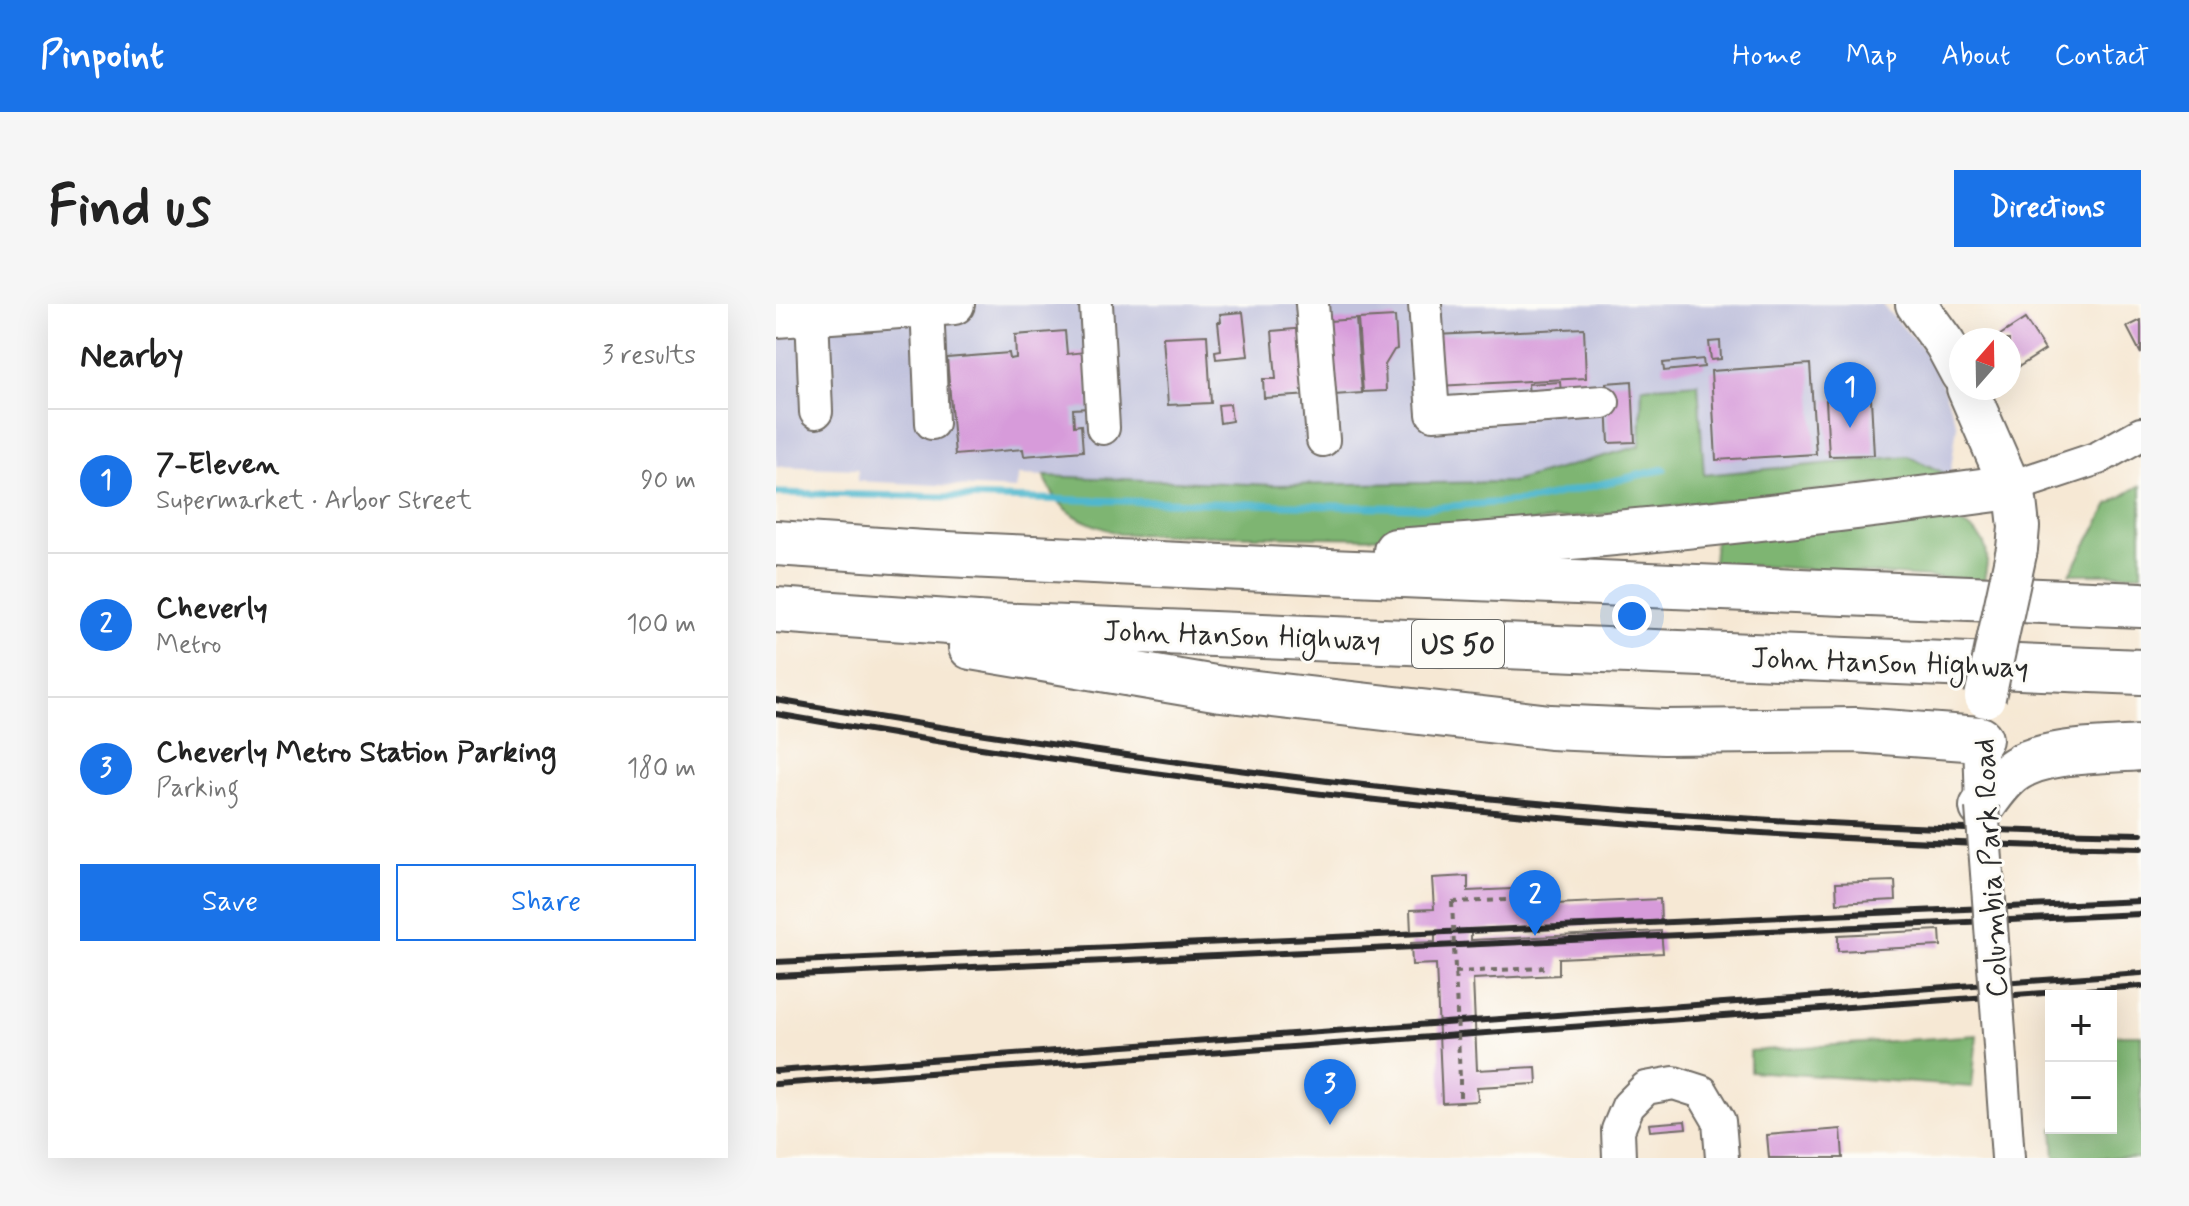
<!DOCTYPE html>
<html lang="en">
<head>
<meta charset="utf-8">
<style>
  body { margin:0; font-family:Mynerve,sans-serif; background:#f6f6f6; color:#222 }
  .controls { position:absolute; right:24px; bottom:24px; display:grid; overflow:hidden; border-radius:0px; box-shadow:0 8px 32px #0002 }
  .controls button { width:72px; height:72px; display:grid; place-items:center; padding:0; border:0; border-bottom:2px solid #e0e0e0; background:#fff; color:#222; font:40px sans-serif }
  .compass { position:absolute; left:1173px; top:24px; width:72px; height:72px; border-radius:50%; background:#fff; box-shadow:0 8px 32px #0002; rotate:20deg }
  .you { position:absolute; left:856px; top:312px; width:28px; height:28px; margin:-20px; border:6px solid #fff; border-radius:50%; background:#1a73e8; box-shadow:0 0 0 12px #1a73e833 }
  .badge { display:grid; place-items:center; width:52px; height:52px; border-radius:50%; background:#1a73e8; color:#fff; font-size:26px; font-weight:700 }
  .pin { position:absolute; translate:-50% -66px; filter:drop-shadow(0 2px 4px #0008) }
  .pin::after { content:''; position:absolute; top:42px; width:28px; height:24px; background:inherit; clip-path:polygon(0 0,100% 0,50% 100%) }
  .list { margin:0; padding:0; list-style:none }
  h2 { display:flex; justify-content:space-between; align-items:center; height:104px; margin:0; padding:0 32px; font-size:34px }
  h2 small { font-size:26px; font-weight:400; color:#767676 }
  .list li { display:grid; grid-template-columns:52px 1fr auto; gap:24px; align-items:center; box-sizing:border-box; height:144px; padding:0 32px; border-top:2px solid #e0e0e0 }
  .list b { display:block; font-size:30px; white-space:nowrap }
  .list p { margin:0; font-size:26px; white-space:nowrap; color:#767676 }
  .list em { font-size:26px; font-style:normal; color:#767676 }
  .actions { display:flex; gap:16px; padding:24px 32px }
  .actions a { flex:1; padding:18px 0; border:2px solid #1a73e8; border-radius:0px; text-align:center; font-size:28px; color:#1a73e8 }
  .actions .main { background:#1a73e8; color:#fff }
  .map { position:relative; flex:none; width:1365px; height:854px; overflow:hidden; border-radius:0px }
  header { display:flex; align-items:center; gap:48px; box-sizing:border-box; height:112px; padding:0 40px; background:#1a73e8; color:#fff }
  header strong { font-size:38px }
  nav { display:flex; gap:44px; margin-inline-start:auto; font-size:28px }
  .intro { display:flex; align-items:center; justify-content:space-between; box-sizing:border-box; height:192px; padding:0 48px }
  h1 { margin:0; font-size:56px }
  .button { padding:20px 36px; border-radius:0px; background:#1a73e8; color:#fff; font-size:28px; font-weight:700 }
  main { display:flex; gap:48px; padding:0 48px }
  aside { flex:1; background:#fff; border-radius:0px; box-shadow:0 8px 32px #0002 }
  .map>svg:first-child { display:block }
  .industrial { fill:#c1c2dd }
  .forest { fill:#7eb572; stroke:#54704e; stroke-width:2 }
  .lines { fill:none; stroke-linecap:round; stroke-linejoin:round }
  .stream { stroke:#4fb7cd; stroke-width:7 }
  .building { fill:#d79bda }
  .minor-casing { stroke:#726d66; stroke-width:36 }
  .major-casing { stroke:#726d66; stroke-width:44 }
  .highway-casing { stroke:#726d66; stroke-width:48 }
  .path { stroke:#726d66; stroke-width:4; stroke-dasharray:6 6; stroke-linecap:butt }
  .minor { stroke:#fff; stroke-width:32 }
  .major { stroke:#fff; stroke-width:40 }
  .highway { stroke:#fff; stroke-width:44 }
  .rail { stroke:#2b2b2b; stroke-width:6 }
  .minor-bridge-casing { stroke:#726d66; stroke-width:36; stroke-linecap:butt }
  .major-bridge-casing { stroke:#726d66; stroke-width:44; stroke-linecap:butt }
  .path-bridge { stroke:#726d66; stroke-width:4; stroke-dasharray:6 6; stroke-linecap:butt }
  .minor-bridge { stroke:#fff; stroke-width:32 }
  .major-bridge { stroke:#fff; stroke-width:40 }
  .labels { text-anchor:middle; stroke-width:6; stroke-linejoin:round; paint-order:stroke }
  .shield { fill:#fdfcf7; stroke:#6a6a68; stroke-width:2 }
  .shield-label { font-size:28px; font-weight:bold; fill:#2b2b2b }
  .street-label { font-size:30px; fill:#2b2b2b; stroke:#fdfcf7 }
</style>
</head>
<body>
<header>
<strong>Pinpoint</strong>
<nav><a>Home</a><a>Map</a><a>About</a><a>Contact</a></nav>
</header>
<div class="intro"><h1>Find us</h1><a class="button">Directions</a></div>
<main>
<aside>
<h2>Nearby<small>3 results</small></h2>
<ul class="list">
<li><span class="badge">1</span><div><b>7-Eleven</b><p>Supermarket · Arbor Street</p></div><em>90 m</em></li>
<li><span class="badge">2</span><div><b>Cheverly</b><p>Metro</p></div><em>100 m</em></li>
<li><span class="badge">3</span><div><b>Cheverly Metro Station Parking</b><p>Parking</p></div><em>180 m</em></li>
</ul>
<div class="actions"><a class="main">Save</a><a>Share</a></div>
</aside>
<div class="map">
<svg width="1365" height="854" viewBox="0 0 1365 854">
  <rect width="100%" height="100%" fill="#fdfcf7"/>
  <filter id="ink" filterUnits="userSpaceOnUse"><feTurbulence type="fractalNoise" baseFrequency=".0125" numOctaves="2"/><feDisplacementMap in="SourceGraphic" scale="16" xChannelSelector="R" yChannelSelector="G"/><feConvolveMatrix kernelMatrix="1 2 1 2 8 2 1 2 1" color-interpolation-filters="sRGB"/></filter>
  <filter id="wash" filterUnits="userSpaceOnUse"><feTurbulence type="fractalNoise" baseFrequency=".006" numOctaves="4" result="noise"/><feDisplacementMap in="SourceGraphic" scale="32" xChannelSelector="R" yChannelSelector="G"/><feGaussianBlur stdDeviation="1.8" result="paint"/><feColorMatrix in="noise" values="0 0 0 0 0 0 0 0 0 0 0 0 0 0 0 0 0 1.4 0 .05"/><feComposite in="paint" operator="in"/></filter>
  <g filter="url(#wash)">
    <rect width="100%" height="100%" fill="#f6e8d4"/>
    <polygon class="industrial" points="0,0 1105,0 1156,54 1181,121 1174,172 1132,152 928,171 921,79 866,83 865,142 736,178 498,181 243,171 240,185 81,177 82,165 0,162"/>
    <g class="forest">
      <path d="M922,79l6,92 204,-19 42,20 -562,62 -269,-4c-37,-13 -59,-19 -75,-58l230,9 238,-3 128,-36 2,-59z"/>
      <polygon points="1365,181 1365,270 1294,270 1333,200"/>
      <path d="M1160,213c21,3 49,12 51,39 1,7 -2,17 -3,25l-271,-18 2,-24z"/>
      <polygon points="1201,731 1196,783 974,767 974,747"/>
      <polygon points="1335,731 1365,731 1365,854 1279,854 1277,824 1335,824"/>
    </g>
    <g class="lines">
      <polyline class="stream" points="0,189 648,204 758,196 888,165"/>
    </g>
    <g id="blocks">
      <g class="building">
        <polygon points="467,8 472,52 440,55 439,47 445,46 442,18 445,18 444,10"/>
        <polygon points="619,13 621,45 618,46 609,61 610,87 587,88 582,15"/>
        <polygon points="580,15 586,89 558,91 553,17"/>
        <polygon points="1249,15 1269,46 1241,64 1233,52 1233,36 1223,36 1221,33"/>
        <polygon points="1365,16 1365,50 1351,23"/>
        <polygon points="530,24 535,91 488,94 487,75 500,75 496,27"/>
        <polygon points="808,24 810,74 662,82 659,31"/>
        <polygon points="289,27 291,50 309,48 313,104 297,105 298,122 305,121 307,147 248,152 247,145 179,151 171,54 233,49 234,55 240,54 239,31"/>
        <polygon points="431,31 435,99 392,101 387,33"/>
        <polygon points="944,37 945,55 935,56 933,38"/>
        <polygon points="927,55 928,63 888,67 887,59"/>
        <polygon points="1034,60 1040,150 940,156 935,67"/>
        <polygon points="856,77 859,138 833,139 830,79"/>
        <polygon points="784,78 786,99 754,102 752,80"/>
        <polygon points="1095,95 1098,151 1053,152 1050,96"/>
        <polygon points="454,100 456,117 444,119 442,101"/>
        <polygon points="692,572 692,587 780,583 780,600 884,595 885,617 695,626 695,636 885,627 887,649 783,654 783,671 697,675 701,766 760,763 761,780 701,783 702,797 666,799 660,660 636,661 635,639 659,638 659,627 635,628 634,606 658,605 656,574"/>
        <polygon points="1119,577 1120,596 1061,599 1060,579"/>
        <polygon points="1164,626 1165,642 1062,647 1062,631"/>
        <polygon points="909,817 910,824 874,827 873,820"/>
        <polygon points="1065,825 1067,854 993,854 991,831"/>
      </g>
    </g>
  </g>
  <g filter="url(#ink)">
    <use href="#blocks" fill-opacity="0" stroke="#726d66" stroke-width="2"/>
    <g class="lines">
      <g class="minor-casing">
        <g id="minor">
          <polyline points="151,0 156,119"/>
          <polyline points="320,0 327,124"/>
          <polyline points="536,0 547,136"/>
          <polyline points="649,0 657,110 827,98"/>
          <polyline points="36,10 40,108"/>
          <polyline points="1235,183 1322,154 1365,130"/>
          <polyline points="1204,435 1206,503"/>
          <polyline points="1225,755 1232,854"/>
          <polyline points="843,854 842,826 852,802 870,784 898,779 926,788 943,817 946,854"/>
        </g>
      </g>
      <g class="major-casing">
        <g id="major">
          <polyline points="1140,0 1169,40 1185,70"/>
          <polyline points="0,13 178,0"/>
          <polyline points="1191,84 1240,196 1243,223 1241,245"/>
        </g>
      </g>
      <g class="highway-casing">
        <g id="highway">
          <polyline points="0,239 148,249 553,268 1365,301"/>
          <path d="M620,247c206,-14 411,-36 615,-64"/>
          <polyline points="0,306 216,321 1365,368"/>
          <polyline points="195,343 445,385 774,423 888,428 1080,426 1204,435"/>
          <path d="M1206,503c10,-14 20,-29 34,-38 30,-20 89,-18 125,-21"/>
        </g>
      </g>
      <g class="path">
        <polyline points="676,598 762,595 763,604"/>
        <polyline points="679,668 766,664 765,657"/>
        <polyline points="684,775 684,798"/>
      </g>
      <use href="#minor" class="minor"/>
      <use href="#major" class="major"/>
      <use href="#highway" class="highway"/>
      <g class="rail">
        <path d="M0,396c256,44 513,81 773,104 197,17 394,26 592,30"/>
        <path d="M0,410c451,80 907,127 1365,134"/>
        <polyline points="0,658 1365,597"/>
        <polyline points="0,672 1365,610"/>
        <polyline points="0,767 1365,669"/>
        <polyline points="0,780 1365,682"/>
      </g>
      <g class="minor-bridge-casing">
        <polyline id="minor-bridge" points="1206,503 1225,755"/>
      </g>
      <g class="major-bridge-casing">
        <polyline id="major-bridge" points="1209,393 1241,245"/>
      </g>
      <polyline class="path-bridge" points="676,598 684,775"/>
      <use href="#minor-bridge" class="minor-bridge"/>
      <use href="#major-bridge" class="major-bridge"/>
    </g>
  </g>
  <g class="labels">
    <rect class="shield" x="636" y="316" width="92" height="48" rx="6"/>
    <g class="shield-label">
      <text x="682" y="350">US 50</text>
    </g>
    <g class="street-label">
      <text transform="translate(466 331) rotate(2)" y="10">John Hanson Highway</text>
      <text transform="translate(1114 358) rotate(2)" y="10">John Hanson Highway</text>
      <text transform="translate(1214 564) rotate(-93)" y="10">Columbia Park Road</text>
    </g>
  </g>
</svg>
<div class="controls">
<button>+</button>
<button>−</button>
</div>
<svg class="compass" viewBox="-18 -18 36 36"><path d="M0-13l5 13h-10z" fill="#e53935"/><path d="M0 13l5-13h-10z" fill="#767676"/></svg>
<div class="you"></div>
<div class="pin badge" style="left:1074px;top:124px">1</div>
<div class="pin badge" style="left:759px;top:632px">2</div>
<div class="pin badge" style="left:554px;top:821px">3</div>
</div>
</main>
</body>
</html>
